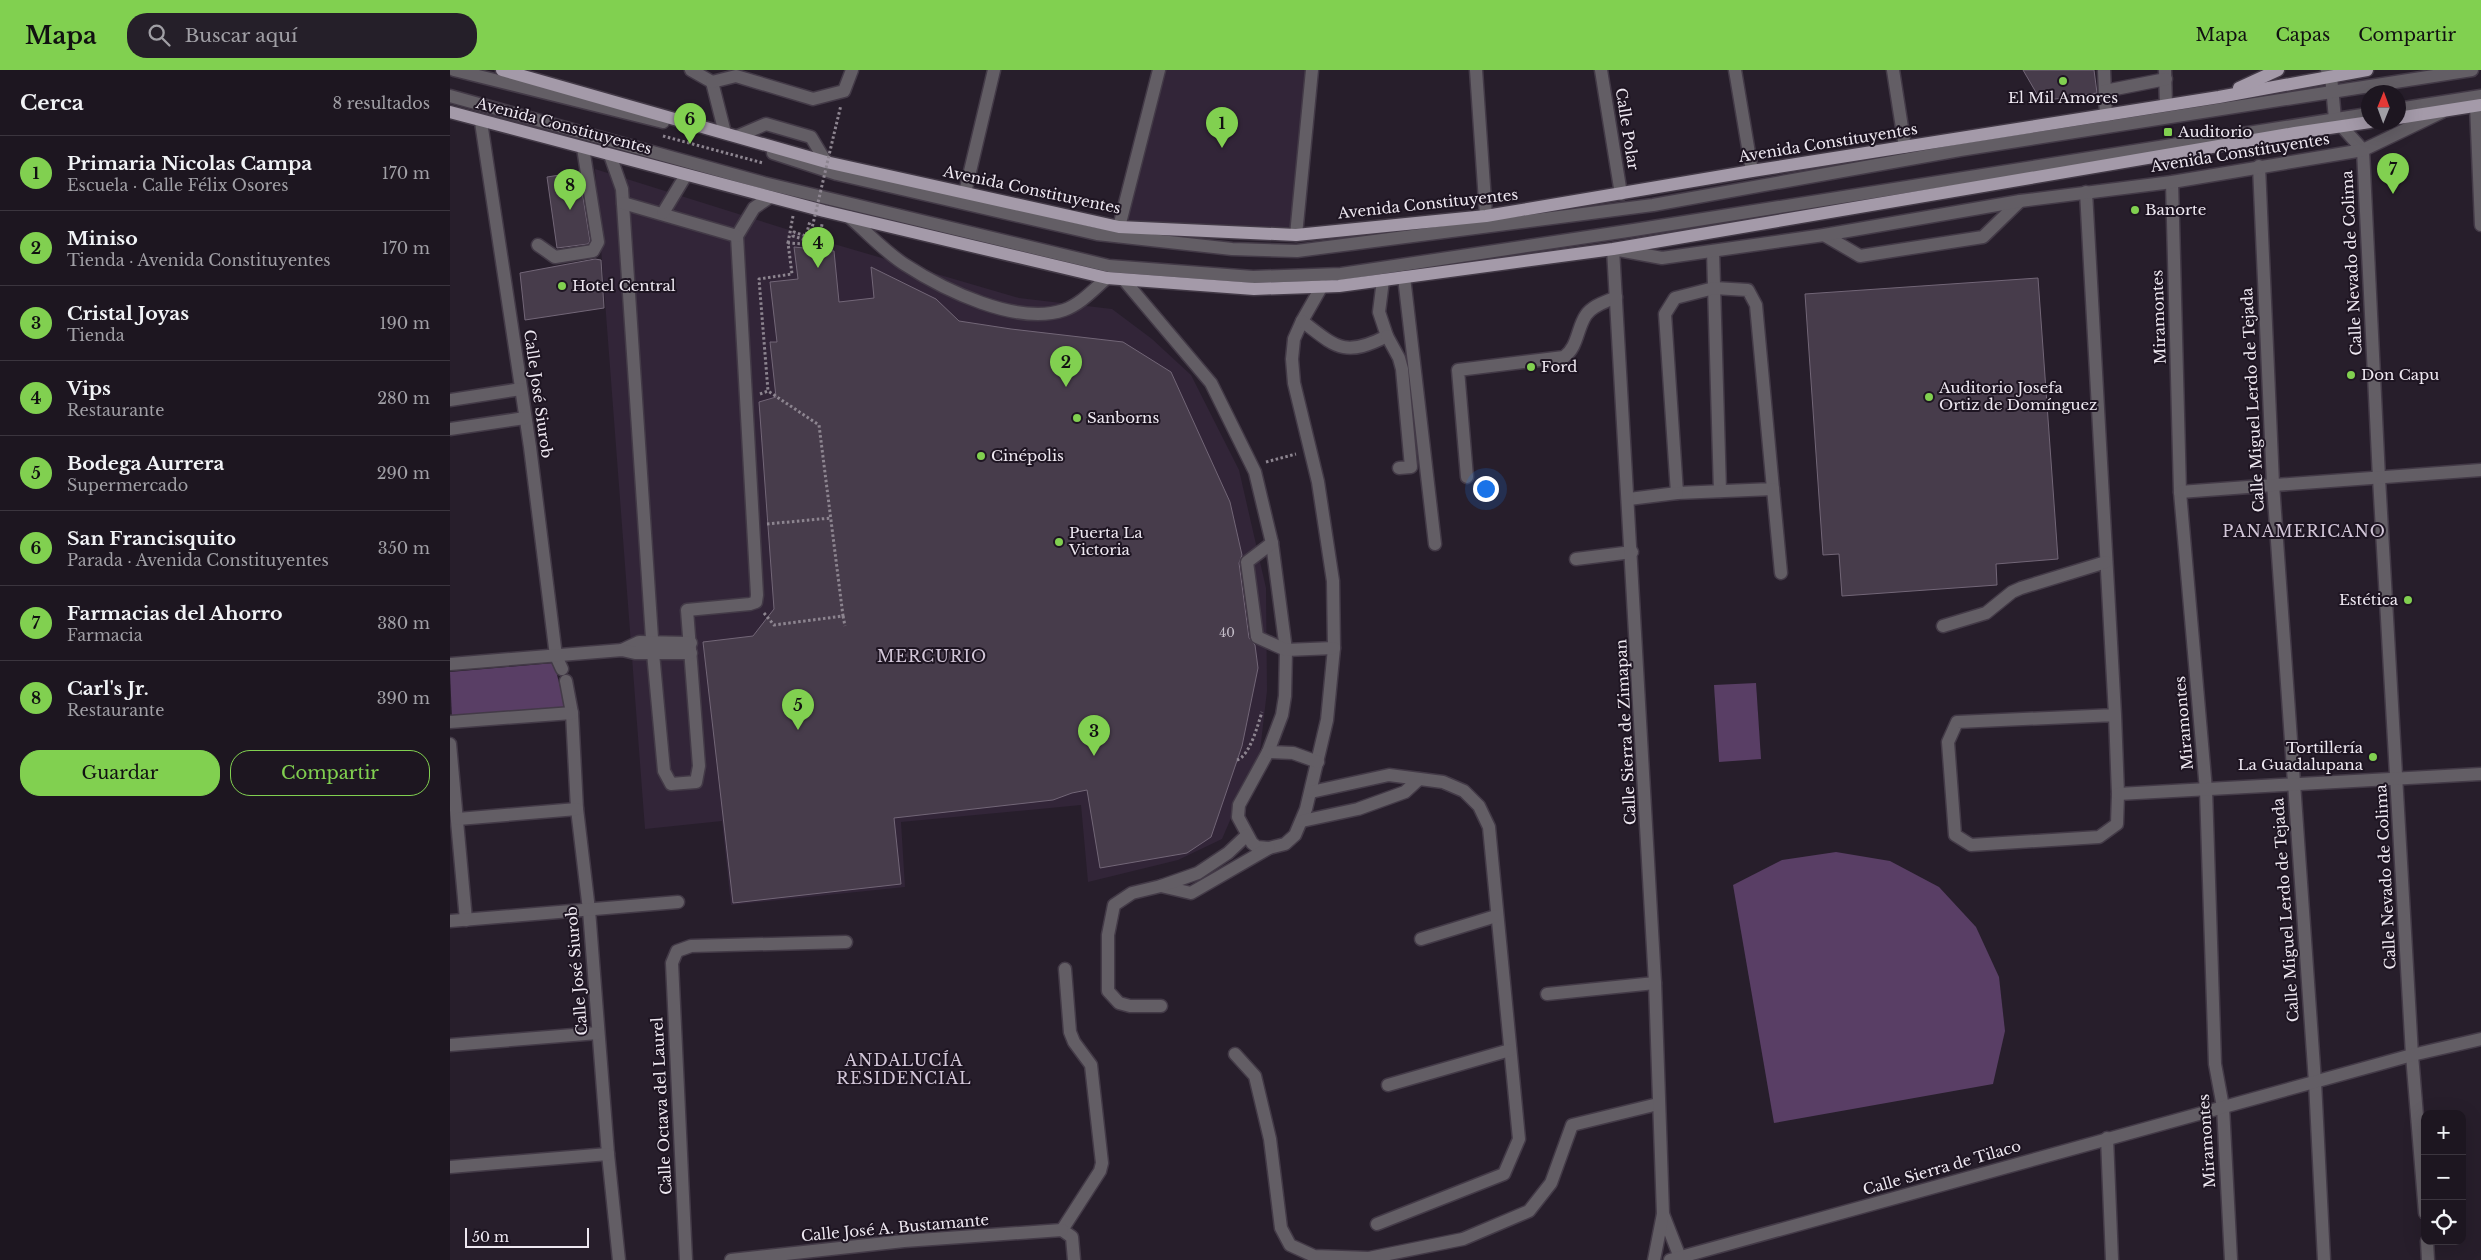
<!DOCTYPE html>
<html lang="es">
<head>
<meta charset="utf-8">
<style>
  body { margin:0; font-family:"Libre Baskerville",serif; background:#251f29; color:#f1f3f6 }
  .controls { position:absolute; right:15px; bottom:15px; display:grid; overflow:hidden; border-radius:10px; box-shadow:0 5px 20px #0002 }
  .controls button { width:45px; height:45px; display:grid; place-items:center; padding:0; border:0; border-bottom:1px solid #3b353e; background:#1d1620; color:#f1f3f6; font:25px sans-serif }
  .compass { position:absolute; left:1911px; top:15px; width:45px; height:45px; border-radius:50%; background:#1d1620; box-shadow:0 5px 20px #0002; rotate:1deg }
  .scale { position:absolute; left:15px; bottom:12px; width:124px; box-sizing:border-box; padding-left:5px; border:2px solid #eee8f1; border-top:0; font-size:14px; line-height:18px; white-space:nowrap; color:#eee8f1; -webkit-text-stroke:4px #1e1522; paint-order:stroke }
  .you { position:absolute; left:1035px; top:418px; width:18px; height:18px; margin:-12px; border:4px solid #fff; border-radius:50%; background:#1a73e8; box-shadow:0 0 0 8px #1a73e833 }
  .badge { display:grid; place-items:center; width:32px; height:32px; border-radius:50%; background:#81d050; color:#111; font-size:16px; font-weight:700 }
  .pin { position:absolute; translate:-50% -41px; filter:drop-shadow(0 1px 2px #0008) }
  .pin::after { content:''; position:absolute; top:26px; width:18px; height:15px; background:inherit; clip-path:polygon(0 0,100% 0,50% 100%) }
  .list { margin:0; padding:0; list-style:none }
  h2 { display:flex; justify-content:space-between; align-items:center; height:65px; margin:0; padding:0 20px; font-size:21px }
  h2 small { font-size:16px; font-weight:400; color:#a09fa5 }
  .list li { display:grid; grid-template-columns:32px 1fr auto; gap:15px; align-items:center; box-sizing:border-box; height:75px; padding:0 20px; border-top:1px solid #3b353e }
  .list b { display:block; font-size:19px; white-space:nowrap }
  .list p { margin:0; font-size:16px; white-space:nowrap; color:#a09fa5 }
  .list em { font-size:16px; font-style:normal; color:#a09fa5 }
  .actions { display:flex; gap:10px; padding:15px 20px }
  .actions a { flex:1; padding:11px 0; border:1px solid #81d050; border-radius:20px; text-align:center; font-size:18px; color:#81d050 }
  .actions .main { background:#81d050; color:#111 }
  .icon { flex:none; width:28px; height:28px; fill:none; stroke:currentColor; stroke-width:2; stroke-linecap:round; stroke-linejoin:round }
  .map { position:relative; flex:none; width:2031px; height:1190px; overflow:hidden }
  header { display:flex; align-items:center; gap:30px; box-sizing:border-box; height:70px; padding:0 25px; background:#81d050; color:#111 }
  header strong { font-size:24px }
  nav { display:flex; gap:28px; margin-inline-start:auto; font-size:18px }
  .search { width:350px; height:45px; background:#251f29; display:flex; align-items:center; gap:12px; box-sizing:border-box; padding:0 18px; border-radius:20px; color:#a09fa5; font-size:19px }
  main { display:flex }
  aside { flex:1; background:#1d1620 }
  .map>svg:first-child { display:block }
  .built { fill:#322538 }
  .green { fill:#593e65 }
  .building { fill:#473c4b; stroke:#726677 }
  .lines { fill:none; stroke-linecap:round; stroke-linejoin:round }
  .minor-casing { stroke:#433a47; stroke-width:15 }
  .major-casing { stroke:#433a47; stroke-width:15 }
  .path { stroke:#8d8590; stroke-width:3; stroke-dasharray:2.5 2.5; stroke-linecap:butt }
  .minor { stroke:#635e65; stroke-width:12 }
  .major { stroke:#a49aa9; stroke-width:12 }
  .path-bridge { stroke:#8d8590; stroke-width:3; stroke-dasharray:2.5 2.5; stroke-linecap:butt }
  .poi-dot { fill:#81d050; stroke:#1e1522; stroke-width:2 }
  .labels { text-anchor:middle; stroke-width:4; stroke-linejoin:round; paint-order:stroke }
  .number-label { font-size:12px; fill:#c4bdc8 }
  .poi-label { font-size:15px; fill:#eee8f1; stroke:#1e1522; text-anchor:start }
  .street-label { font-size:15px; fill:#eee8f1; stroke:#1e1522 }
  .neighbourhood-label { font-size:16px; letter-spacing:1px; fill:#d3c7d9; stroke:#1e1522 }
</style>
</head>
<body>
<header>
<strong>Mapa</strong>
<div class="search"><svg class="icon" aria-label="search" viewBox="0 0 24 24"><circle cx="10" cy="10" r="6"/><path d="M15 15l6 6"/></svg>Buscar aquí</div>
<nav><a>Mapa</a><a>Capas</a><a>Compartir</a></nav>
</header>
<main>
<aside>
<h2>Cerca<small>8 resultados</small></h2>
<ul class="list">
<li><span class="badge">1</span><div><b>Primaria Nicolas Campa</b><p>Escuela · Calle Félix Osores</p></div><em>170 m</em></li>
<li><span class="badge">2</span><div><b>Miniso</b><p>Tienda · Avenida Constituyentes</p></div><em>170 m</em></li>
<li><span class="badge">3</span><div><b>Cristal Joyas</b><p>Tienda</p></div><em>190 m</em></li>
<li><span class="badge">4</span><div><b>Vips</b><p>Restaurante</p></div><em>280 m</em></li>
<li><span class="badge">5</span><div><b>Bodega Aurrera</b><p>Supermercado</p></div><em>290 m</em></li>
<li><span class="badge">6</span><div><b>San Francisquito</b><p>Parada · Avenida Constituyentes</p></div><em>350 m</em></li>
<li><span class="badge">7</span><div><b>Farmacias del Ahorro</b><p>Farmacia</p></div><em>380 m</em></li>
<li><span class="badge">8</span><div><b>Carl's Jr.</b><p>Restaurante</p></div><em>390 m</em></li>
</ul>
<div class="actions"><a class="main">Guardar</a><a>Compartir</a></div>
</aside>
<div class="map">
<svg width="2031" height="1190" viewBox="0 0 2031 1190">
  <rect width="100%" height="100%" fill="#271e2b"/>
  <g class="built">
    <polygon points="709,0 862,0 846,165 669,157"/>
    <polygon points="145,99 384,174 569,228 662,239 702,269 741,305 789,400 816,518 817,621 810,681 772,769 728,790 638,812 631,735 451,752 455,817 281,835 272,751 195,759"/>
  </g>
  <g class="green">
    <polygon points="104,593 116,640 2,649 0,602"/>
    <polygon points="1306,613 1311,689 1269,692 1264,615"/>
    <polygon points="1386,782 1440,791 1489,817 1526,857 1549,907 1555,961 1543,1014 1324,1053 1283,815 1332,790"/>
  </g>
  <g class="building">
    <polygon points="1573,0 1644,0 1647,23 1591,31"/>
    <polygon points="129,102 140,171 138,174 107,178 97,107"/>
    <polygon points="344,177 384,181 389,232 424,228 421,197 486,229 509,251 561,259 673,272 721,302 780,432 792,485 789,493 799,568 805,575 808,598 792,676 761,767 737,783 650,798 637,720 622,723 603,730 444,748 451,814 283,833 253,572 303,566 324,539 309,332 326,327 320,272 327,272 320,212 348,209"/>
    <polygon points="145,189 151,190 154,238 75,250 70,203"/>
    <polygon points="1588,208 1608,489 1546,494 1547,515 1392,526 1389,484 1373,485 1355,224"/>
  </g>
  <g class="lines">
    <g class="minor-casing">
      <g id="minor">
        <polyline points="4,0 213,52"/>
        <polyline points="241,0 262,12 275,63"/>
        <polyline points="1026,0 1036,146"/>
        <polyline points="1151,0 1171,124"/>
        <polyline points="1285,0 1302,101"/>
        <polyline points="1443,0 1455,77"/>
        <polyline points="1654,0 1656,46"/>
        <polyline points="1715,0 1716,35"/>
        <polyline points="1877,0 1881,6 1885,49 1913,80"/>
        <polyline points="262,12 286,6 363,29 394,21 402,0"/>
        <polyline points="1655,21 1716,9"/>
        <polyline points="0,26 314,113 659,196 803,207 891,204 1184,160 1918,44"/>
        <polyline points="2026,35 2031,155"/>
        <polyline points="1948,39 2031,26"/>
        <polyline points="31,52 80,377 106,586 112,599"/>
        <polyline points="288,66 316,54 361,67 376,92"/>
        <polyline points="1913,80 1929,408 1962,985 1975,1143"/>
        <polyline points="323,83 387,104 647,164 782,179 847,181 1203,135 1510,80 2022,0"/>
        <polyline points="160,85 172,119 203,583 214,701 221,714 246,712 249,696 237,540 300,534 306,532 307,525 287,166 304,138 320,127"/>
        <polyline points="1809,96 1823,414 1865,1012 1874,1190"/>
        <polyline points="1722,112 1730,422 1756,720 1765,994 1773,1037 1781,1190"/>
        <polyline points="1636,122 1665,645 1668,724 1667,754 1649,767 1521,775 1505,765 1498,672 1507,652 1665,645"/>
        <polyline points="513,131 544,0"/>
        <polyline points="173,133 287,166"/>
        <polyline points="213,143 236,105"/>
        <path d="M399,147c18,15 35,34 55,47 40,26 113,62 160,46 17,-6 30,-21 43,-32"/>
        <polyline points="669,157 709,0"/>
        <polyline points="846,165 862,0"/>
        <polyline points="1374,165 1410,186 1533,167 1570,131"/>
        <polyline points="88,175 105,187 143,181 148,172 133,78"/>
        <polyline points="1263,181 1270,421"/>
        <polyline points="954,207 985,474"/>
        <polyline points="674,210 761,313 805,402 822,473 836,580 835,626 832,645 818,682 789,735 788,747 802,773 807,777 819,778 835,774 845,765 856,739 877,650 884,578 883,511 868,412 844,313 842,289 844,269 852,251 872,216"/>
        <polygon points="1264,218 1298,220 1306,235 1323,419 1227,423 1215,244 1225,228"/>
        <path d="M852,251c34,26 42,37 85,15l-8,-24 4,-32"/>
        <polyline points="937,266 949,288 952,299 961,397 949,398"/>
        <polyline points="0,330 71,319"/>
        <polyline points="0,359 75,348"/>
        <path d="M1017,407l-9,-107 106,-13c14,-10 13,-29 22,-42 7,-10 20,-13 30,-18"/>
        <polyline points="1323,419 1331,503"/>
        <polyline points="1730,422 2031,400"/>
        <polyline points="1179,429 1227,423"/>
        <polyline points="822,473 797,492 807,567 836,580 884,578"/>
        <polyline points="1126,489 1182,482"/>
        <polyline points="1493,556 1536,543 1562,522 1571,518 1656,492"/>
        <polyline points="172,580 189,572 241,573"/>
        <polyline points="0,594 172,580 185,583 241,583"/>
        <polyline points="116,611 122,643 127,739 139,840 158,1084 169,1190"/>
        <polyline points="0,652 122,643"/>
        <polyline points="0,674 16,850"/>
        <polyline points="818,682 843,683 868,692"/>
        <polyline points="861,722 939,705 993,712 1014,721 1029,736 1039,757 1069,1069 1054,1104 927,1154"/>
        <polyline points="1668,724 2031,704"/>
        <polyline points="8,749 127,739"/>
        <polyline points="852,751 908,739 955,722 969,709"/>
        <polyline points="711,816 741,823 819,778"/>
        <polyline points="0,851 228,832"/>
        <polyline points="971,869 1046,846"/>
        <polyline points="1097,924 1205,913"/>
        <polyline points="711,936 680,936 669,933 658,921 658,865 664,835 682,823 711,816 748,803 778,783 797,765"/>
        <polyline points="0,975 148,963"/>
        <polyline points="785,984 805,1006 820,1069 831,1158 840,1175 864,1186 919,1188 1013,1169 1079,1141 1101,1113 1122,1055 1208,1034"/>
        <polyline points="938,1015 1060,980"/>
        <polyline points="1657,1068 1662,1190"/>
        <polyline points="0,1097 158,1084"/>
        <polyline points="1213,1144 1231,1190"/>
        <polyline points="612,1160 650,1101 652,1093 641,995 624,972 620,962 615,899"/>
        <polyline points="612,1160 622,1167 624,1190"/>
        <polyline points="1977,1171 1978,1190"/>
        <polyline points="236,1190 222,893 227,881 241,876 396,872"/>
        <polyline points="281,1190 454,1171 612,1160"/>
        <polyline points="1204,1190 1213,1144 1205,913 1163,179 1212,188 1374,165 1570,131 1722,112 1913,80 1992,42"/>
        <polyline points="1220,1190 1962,985 2031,969"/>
      </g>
    </g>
    <g class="major-casing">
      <g id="major">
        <polyline points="52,0 376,92 669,157 846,165 1036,146 1302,101 1769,27 1917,0"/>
        <polyline points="1789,18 1828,0"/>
        <polyline points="0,42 374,141 657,208 804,219 889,216 1163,179 1845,63 1920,52"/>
        <polyline points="1948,48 2031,35"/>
      </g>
    </g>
    <g class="path">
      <polyline points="384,64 391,35"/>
      <polyline points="213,66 313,93"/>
      <polyline points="359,171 343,166 344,162 356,166 360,151"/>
      <polyline points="338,173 343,146"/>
      <polyline points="310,324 318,321 309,209 342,204 338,173 369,175 372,154"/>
      <polyline points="816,392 846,384"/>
      <polyline points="317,454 381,448"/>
      <polyline points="314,543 324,555 393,546 369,355 318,321"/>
      <polyline points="393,546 395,556"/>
      <path d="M787,690c13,-4 21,-36 25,-48"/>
    </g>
    <use href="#minor" class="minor"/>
    <use href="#major" class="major"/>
    <polyline class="path-bridge" points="359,171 384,64"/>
  </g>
  <g class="poi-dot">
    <circle cx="1613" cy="11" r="5"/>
    <rect x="1713" y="57" width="10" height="10" rx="2.5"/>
    <circle cx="1685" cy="140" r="5"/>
    <circle cx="112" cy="216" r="5"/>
    <circle cx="1081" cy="297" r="5"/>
    <circle cx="1901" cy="305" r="5"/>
    <circle cx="1479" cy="327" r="5"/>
    <circle cx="627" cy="348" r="5"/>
    <circle cx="531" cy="386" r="5"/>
    <circle cx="609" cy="472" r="5"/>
    <circle cx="1958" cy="530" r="5"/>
    <circle cx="1923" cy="687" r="5"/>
  </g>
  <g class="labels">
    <g class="number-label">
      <text x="777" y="567">40</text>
    </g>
    <g class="poi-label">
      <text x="1613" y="33" text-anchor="middle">El Mil Amores</text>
      <text x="1728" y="67">Auditorio</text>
      <text x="1695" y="145">Banorte</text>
      <text x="122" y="221">Hotel Central</text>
      <text x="1091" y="302">Ford</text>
      <text x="1911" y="310">Don Capu</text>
      <text x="1489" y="323">Auditorio Josefa<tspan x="1489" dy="17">Ortiz de Domínguez</tspan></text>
      <text x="637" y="353">Sanborns</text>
      <text x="541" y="391">Cinépolis</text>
      <text x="619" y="468">Puerta La<tspan x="619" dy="17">Victoria</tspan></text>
      <text x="1948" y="535" text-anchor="end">Estética</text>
      <text x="1913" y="683" text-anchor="end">Tortillería<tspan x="1913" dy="17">La Guadalupana</tspan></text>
    </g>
    <g class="street-label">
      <text transform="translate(114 56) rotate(15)" y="5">Avenida Constituyentes</text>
      <text transform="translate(1177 59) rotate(81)" y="5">Calle Polar</text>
      <text transform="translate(1378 73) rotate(-9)" y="5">Avenida Constituyentes</text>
      <text transform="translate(1790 83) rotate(-9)" y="5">Avenida Constituyentes</text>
      <text transform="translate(582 120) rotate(12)" y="5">Avenida Constituyentes</text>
      <text transform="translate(978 134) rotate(-6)" y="5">Avenida Constituyentes</text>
      <text transform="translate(1902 193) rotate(-93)" y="5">Calle Nevado de Colima</text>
      <text transform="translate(1709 247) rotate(-92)" y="5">Miramontes</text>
      <text transform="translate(88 324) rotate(82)" y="5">Calle José Siurob</text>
      <text transform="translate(1803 330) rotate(-93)" y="5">Calle Miguel Lerdo de Tejada</text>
      <text transform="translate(1734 653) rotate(-95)" y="5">Miramontes</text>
      <text transform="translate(1176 662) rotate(-93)" y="5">Calle Sierra de Zimapan</text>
      <text transform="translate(1936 807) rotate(-93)" y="5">Calle Nevado de Colima</text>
      <text transform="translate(1836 840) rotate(-94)" y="5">Calle Miguel Lerdo de Tejada</text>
      <text transform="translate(127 901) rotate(-95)" y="5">Calle José Siurob</text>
      <text transform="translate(212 1036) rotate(-93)" y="5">Calle Octava del Laurel</text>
      <text transform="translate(1757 1071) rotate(-94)" y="5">Miramontes</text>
      <text transform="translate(1492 1098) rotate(-16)" y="5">Calle Sierra de Tilaco</text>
      <text transform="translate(445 1158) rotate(-5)" y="5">Calle José A. Bustamante</text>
    </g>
    <g class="neighbourhood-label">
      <text x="1854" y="467">PANAMERICANO</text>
      <text x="482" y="592">MERCURIO</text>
      <text x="454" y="996">ANDALUCÍA<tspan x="454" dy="18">RESIDENCIAL</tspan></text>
    </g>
  </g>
</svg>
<div class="controls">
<button>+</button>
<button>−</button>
<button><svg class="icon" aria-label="locate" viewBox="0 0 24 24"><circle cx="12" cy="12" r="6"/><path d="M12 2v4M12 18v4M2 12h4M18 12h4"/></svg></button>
</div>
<svg class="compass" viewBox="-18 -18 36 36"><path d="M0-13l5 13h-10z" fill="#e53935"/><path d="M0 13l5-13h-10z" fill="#a09fa5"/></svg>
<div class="scale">50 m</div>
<div class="you"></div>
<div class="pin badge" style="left:772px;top:78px">1</div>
<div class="pin badge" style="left:616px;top:317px">2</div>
<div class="pin badge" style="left:644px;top:686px">3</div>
<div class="pin badge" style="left:368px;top:198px">4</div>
<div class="pin badge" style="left:348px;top:660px">5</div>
<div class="pin badge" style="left:240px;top:74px">6</div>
<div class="pin badge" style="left:1943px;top:124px">7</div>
<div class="pin badge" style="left:120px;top:140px">8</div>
</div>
</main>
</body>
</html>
